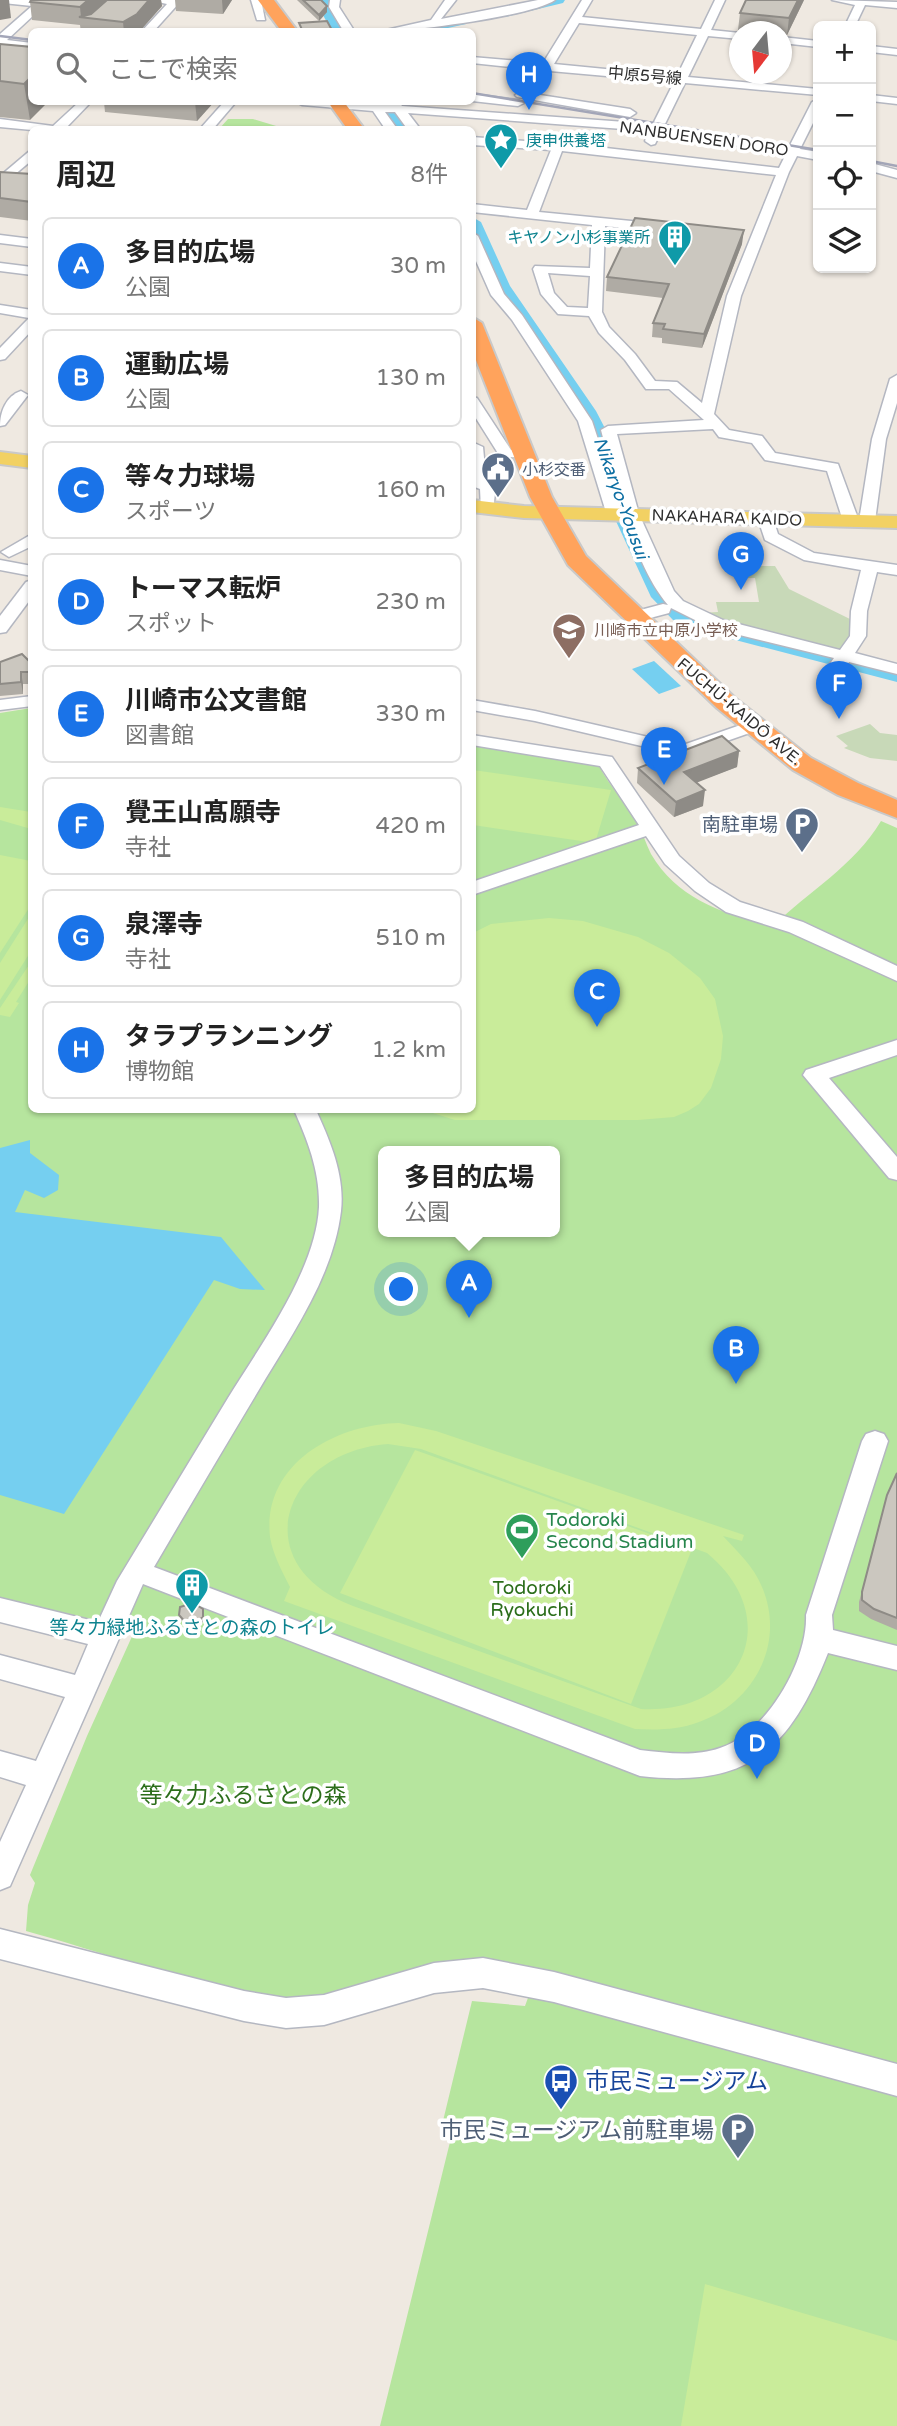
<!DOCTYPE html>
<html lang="ja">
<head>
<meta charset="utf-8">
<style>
  body { margin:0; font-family:"Varela Round","Noto Sans JP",sans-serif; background:#f6f6f6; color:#222 }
  .controls { position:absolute; right:21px; top:21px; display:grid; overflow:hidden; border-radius:10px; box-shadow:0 2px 5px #0004 }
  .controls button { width:63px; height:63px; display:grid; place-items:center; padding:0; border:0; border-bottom:2px solid #e0e0e0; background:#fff; color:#222; font:35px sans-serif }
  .compass { position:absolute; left:729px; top:21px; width:63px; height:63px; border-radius:50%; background:#fff; box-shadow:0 2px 5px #0004; rotate:196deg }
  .you { position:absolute; left:402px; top:1290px; width:24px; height:24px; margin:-18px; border:5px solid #fff; border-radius:50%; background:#1a73e8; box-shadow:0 0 0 10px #1a73e833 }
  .badge { display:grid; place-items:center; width:46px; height:46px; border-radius:50%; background:#1a73e8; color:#fff; font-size:23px; font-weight:700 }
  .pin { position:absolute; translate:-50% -58px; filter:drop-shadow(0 2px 4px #0008) }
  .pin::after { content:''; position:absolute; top:37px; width:24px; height:21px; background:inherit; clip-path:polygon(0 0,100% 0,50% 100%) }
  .popup { position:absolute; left:378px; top:1146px; width:182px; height:91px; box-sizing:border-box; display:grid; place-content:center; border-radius:10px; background:#fff; filter:drop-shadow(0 2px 5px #0005); font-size:23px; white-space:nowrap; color:#767676 }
  .popup b { font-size:26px; color:#222 }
  .popup::after { content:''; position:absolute; left:50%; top:100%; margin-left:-14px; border:14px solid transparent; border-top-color:#fff }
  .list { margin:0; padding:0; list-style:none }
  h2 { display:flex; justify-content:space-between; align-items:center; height:91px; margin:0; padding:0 28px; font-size:30px }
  h2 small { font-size:23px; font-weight:400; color:#767676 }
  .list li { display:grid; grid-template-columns:46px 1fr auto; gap:21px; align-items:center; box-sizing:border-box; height:98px; margin:0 14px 14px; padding:0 14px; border:2px solid #e0e0e0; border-radius:10px }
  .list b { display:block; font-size:26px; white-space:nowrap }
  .list p { margin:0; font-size:23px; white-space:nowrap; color:#767676 }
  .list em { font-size:23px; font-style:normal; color:#767676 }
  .icon { flex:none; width:38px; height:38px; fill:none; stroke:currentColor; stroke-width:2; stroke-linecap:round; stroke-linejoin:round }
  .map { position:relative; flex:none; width:897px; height:2426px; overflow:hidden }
  .search { position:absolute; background:#fff; box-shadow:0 2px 5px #0004; left:28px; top:28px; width:448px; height:77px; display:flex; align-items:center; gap:18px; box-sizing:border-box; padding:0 24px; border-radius:10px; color:#767676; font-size:26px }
  .panel { position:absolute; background:#fff; box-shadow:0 2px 5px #0004; left:28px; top:126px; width:448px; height:987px; border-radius:10px }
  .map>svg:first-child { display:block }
  .green { fill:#b6e59e; fill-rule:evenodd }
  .cemetery { fill:#c8d9b8 }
  .pitch { fill:#c9ec9a; fill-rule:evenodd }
  .water { fill:#75cff0 }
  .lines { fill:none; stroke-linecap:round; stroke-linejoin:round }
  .river { fill:#75cff0; fill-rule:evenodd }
  .minor-casing { stroke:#b4b7c1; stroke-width:3 }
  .major-casing { stroke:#c9c9c9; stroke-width:4 }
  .highway-casing { stroke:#c9c9c9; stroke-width:4 }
  .minor { fill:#fff; fill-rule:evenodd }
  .major { fill:#f2d163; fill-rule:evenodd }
  .highway { fill:#ffa35c; fill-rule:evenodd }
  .rail { stroke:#a3a6b8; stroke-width:2.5 }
  .wall { fill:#afaba4 }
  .shaded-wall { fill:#8e8b86 }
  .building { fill:#cbc7bf; stroke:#8e8b86; stroke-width:2 }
  .labels { text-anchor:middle; stroke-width:7; stroke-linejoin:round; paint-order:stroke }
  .far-street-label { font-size:16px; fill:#2e2e2e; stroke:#fff }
  .far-culture-label { font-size:16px; fill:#0d838f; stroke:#fff; text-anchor:start }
  .far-service-label { font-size:16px; fill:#4e5e75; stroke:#fff; text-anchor:start }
  .far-education-label { font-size:16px; fill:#785e54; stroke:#fff; text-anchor:start }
  .far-water-label { font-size:18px; font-style:italic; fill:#0d6fa3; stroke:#fff }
  .service-label { font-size:19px; fill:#4e5e75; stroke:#fff; text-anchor:end }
  .leisure-label { font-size:19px; fill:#27864d; stroke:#fff; text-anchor:start }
  .park-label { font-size:19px; fill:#2c6e1b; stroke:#fff }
  .culture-label { font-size:19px; fill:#0d838f; stroke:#fff }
  .near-park-label { font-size:23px; fill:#2c6e1b; stroke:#fff }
  .near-transit-label { font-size:23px; fill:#164399; stroke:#fff; text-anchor:start }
  .near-service-label { font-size:23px; fill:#4e5e75; stroke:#fff; text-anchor:end }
</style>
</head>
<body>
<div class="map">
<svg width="897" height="2426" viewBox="0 0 897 2426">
  <rect width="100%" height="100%" fill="#efe9e1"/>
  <g class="green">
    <polygon points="228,119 253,119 286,129 219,129"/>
    <path d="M31,708l1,402h440l1,-364 126,20c11,20 27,38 39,58 5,10 8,20 13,30 27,46 73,59 121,73 37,-36 82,-61 109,-106l16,7v1598h-517l70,-284 -8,-17 30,-124 53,5 11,-30 -233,23c-93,-7 -187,-43 -277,-68l2,-26 7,-22 -5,-8 57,-139 47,-104 -134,-33v-886zM383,1152h172v80h-172z"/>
  </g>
  <g class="cemetery">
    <polygon points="754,566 775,566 789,589 854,621 854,634 839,651 699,613 718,612 716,602 759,602 755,578 748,578 747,571 755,571"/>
    <polygon points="870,724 880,733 897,735 897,761 870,758 844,748 848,746 836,736"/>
  </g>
  <g class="pitch">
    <polygon points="473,770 611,790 595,843 473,825"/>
    <polygon points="0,807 31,812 31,829 0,820"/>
    <polygon points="0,855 31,861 31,905 0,953"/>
    <polygon points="31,914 31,951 0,1000 0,963"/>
    <polygon points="549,918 583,921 638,937 669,953 700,978 715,999 723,1036 721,1059 711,1088 699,1104 688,1111 674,1117 638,1120 455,1120 423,1110 472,1110 473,933 491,924"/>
    <polygon points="31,962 31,978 16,1002 19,1003 10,1017 0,1015 0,1008"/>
    <path d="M399,1423l37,8 308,104 -2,6 -19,-5c15,16 31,31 39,51 24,56 -8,116 -63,135 -21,8 -42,8 -64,7l-351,-128 6,-14c-8,-16 -17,-32 -20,-50 -8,-74 67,-113 129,-114zM388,1444l33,5 286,104c80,66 34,162 -66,156l-288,-103c-109,-41 -71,-154 35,-162z"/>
    <polygon points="415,1450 692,1549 631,1704 340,1593"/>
    <polygon points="705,2284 897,2341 897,2426 681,2426"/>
  </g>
  <g class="water">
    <polygon points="654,661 681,686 659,694 632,669"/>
    <polygon points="30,1140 30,1153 59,1175 58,1190 44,1198 25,1190 15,1212 221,1237 265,1290 240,1289 214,1280 64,1514 0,1495 0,1148"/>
  </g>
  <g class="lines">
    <g class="river">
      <polygon points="315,0 329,0 347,32 332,32"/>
      <polygon points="540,0 565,0 563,3 505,17 498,13 500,10"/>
      <polygon points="461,17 468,21 466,24 430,32 397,32 404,27"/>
      <polygon points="373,102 389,102 410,130 393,130"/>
      <polygon points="472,217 481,222 510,286 596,411 609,436 631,506 672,594 689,610 717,621 897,668 897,682 701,631 673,620 651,597 609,506 589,436 576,411 492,288 472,244"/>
    </g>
    <g class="minor-casing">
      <g id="minor">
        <polygon points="0,0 50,0 7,40 32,43 32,49 0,45 0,34 32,6 3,3"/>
        <polygon points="148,0 179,0 180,2 153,32 141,32 167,4"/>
        <polygon points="251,0 261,0 265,20 257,20"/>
        <polygon points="330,0 340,0 339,7 355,32 344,32 329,7"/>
        <path d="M445,0h11l-15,19 97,-19h17c-22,16 -147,32 -178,32l54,-12z"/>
        <path d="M582,0h10l-10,17 119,12 14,-29h10l-14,30 29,3v6l-32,-3 -20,41 130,12v6l-133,-12 -21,43 125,21 23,-45 6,-3v14l-18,36 18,3v8l-21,-4 -8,16 -48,124 -27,118 15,16 33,6 13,17 63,11 21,57 -8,5 -8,-5 -16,-50 -62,-11 -13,-17 -33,-6 -6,-8 -96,5 22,80 35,77 9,10 40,19 117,30 10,-14 1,-25 10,-41 -57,-10 -39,-20 -7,-21 2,-3h12l6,18 36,19 83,12v10l-20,-3 -10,39 -1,25 -11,17 42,11v10l-48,-12 -5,7h-12l-3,-4 5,-7 -123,-30 -40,-20 -2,5 -34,9 -6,-1 -2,-4 2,-4 34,-9 5,1c-35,-41 -53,-122 -67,-175l7,-4 96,-6 -35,-31h-23l-21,-29 -26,-27 -10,-17 -31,-2 -17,-20 -8,-25 2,-3 55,2 2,-43 -120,-13v-8l55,6 24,-60 -79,-5v-8l108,8 199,23 7,-14 -125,-22 -6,12 -4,1 -6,-4 5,-10 -242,-18 13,17h-13l-13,-18h-10l13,18h-12l-13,-19 -71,-6 -6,-3h82l11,3 -1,-3h11l3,4 251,18 21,-42 -124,-11 -5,7 -4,1 -6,-3 4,-6 -67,-7v-6l71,6zM579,23l118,12 -20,41 -123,-12zM562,151l214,24 -49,121 -25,107 -25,-21 -22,-1 -20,-27 -26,-27 -7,-15 3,-86 57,6 6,-4 -6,-4 -123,-12zM548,273l42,3 -2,32 -21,-1 -13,-14z"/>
        <polygon points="832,0 897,2 897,8 865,5 855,26 845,26 855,5"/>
        <polygon points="782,37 818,41 818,47 782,43"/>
        <polygon points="871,46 897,49 897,55 871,52"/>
        <polygon points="521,92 630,109 636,113 630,117 517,97 515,95"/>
        <polygon points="472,94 518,100 524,103 518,106 472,101"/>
        <polygon points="871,95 897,98 897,104 871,101"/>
        <polygon points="79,102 91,102 64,130 32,130 0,127 0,119 53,126"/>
        <polygon points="224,102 236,102 212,130 199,130"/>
        <polygon points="32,149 32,160 0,187 0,176"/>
        <polygon points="871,163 897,170 897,178 871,171"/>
        <polygon points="472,232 478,236 504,294 522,315 592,421 621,509 619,512 613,514 605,509 578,421 512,320 491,295 472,252"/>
        <polygon points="0,235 32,239 32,247 0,243"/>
        <polygon points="0,263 32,267 32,275 0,271"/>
        <polygon points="0,305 32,310 32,330 5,359 0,360 0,348 29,318 0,313"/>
        <polygon points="897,375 897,403 886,439 875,521 867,526 859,521 872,439 890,379"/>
        <path d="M21,391l7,4 -23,30 -5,1c0,-14 6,-30 21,-35z"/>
        <polygon points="472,397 477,398 511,450 528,450 531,453 528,456 501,458 472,412"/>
        <polygon points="472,442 483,447 486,480 496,485 493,510 481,510 480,489 472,486"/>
        <polygon points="32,534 32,546 9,557 1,552"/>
        <polygon points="0,560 32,566 32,576 0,570"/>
        <polygon points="32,580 32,597 6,632 0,633 0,616 26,582"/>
        <polygon points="32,696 32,706 0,710 0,700"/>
        <polygon points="472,700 535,711 683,745 752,721 761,726 758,730 684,756 535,721 472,710"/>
        <polygon points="472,735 612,757 679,856 709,883 740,902 803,922 897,966 897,981 789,932 726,912 695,891 665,864 646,836 472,895 472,882 639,825 600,766 472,745"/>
        <polygon points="897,1040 897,1055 829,1078 897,1157 897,1180 889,1178 803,1075 806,1070"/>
        <path d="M294,1110h22c14,31 29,65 25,101 -8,67 -51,126 -84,182 -35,58 -69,116 -103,174l486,183c26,3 55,7 80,-2 46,-14 88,-87 86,-133l56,-174 4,-7 9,-3 9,3 4,7 -56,174 1,15 64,16v24l-69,-17c-39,98 -80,135 -188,123l-497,-192 -133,302 -10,4v-48l26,-57 -26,-8v-26l36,10 29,-64 -65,-18v-24l75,20 13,-31 -88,-22v-24l98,24 19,-41c37,-61 74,-122 111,-183 32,-52 88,-128 91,-191 1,-35 -11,-66 -25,-97z"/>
        <polygon points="0,1929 244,1991 286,1998 324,1995 434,1963 483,1958 554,1972 897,2064 897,2096 554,2002 483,1988 434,1993 324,2025 286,2028 244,2021 0,1959"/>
      </g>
    </g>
    <g class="major-casing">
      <g id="major">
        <polygon points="0,452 32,456 32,468 0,464"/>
        <polygon points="472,500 524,506 897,516 897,528 524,518 472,512"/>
      </g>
    </g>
    <g class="highway-casing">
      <g id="highway">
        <polygon points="258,0 274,0 298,32 282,32"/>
        <polygon points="328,102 344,102 365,130 348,130"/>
        <polygon points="472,317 482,323 552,497 586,556 735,698 811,758 858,783 897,800 897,818 838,795 793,770 717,708 568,565 530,497 472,350"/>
      </g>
    </g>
    <use href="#minor" class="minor"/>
    <use href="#major" class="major"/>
    <use href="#highway" class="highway"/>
    <g class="rail">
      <polyline points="0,36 32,40"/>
      <polyline points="472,93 818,150"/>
      <polyline points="871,161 897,166"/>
    </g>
  </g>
  <g class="wall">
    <polygon points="31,0 161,0 162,6 139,32 81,32 80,25 32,20 30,2"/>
    <polygon points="175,0 232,0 223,14 176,11"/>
    <polygon points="297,0 321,0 327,12 319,21"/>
    <polygon points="804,0 787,35 781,34 781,32 752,32 738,30 740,13"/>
    <polygon points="0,44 32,47 30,120 0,117"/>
    <polygon points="104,102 214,102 197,121 105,112"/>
    <polygon points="0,172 32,174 32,221 0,217"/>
    <polygon points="742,244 702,348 662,343 662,338 652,337 653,323 663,298 606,291 607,277"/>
    <polygon points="0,662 32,664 32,684 23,684 23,694 0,696"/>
    <polygon points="739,751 737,767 696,782 703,806 674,817 637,783 638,768"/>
    <polygon points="897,1473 897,1630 871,1619 859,1611 859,1602 884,1506"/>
    <polygon points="204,1612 204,1621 197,1626 186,1626 180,1619 179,1615"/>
  </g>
  <g class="shaded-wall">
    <polygon points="0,0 9,0 11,18 0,20"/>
    <polygon points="88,0 111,0 90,18 81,17 80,7"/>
    <polygon points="149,0 161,0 162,6 139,32 124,32 123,22"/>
    <polygon points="222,0 232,0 223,14"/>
    <polygon points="798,0 804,0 787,35 789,18"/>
    <polygon points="327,6 327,12 319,21 319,15"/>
    <polygon points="32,76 32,102 48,102 30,120 24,84"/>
    <polygon points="195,102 214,102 197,121"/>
    <polygon points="744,230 742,244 702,348 704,334"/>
    <polygon points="21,672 23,684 23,694 21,682"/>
    <polygon points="739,751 737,767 683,788 684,772"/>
    <polygon points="705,790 703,806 674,817 676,802"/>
    <polygon points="203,1609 204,1621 197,1626 196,1622"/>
  </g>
  <g class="building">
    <polygon points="31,0 88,0 80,7 30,2"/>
    <polygon points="107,0 149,0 137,14 123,22 79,17 91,14"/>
    <polygon points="303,0 321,0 327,6 319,15"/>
    <polygon points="746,0 798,0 789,18 740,13"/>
    <polygon points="327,21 333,32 303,32 299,23"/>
    <polygon points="0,44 32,47 32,76 24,84 0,81"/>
    <polygon points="0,172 32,174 32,202 0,198"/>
    <polygon points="635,218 744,230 704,334 663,329 665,324 653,323 669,284 607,277"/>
    <polygon points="22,654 32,664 32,672 21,672 21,682 0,684 0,662"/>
    <polygon points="722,736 739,751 684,772 705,790 676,802 638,768"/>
    <polygon points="897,1473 897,1618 874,1609 862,1600 862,1592 887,1495"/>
    <polygon points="193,1603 203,1609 203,1617 196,1622 186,1623 179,1615 180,1607"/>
  </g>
  <defs>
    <g id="sight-pin" transform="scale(1.75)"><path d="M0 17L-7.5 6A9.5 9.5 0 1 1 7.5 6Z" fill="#0f9aa8" stroke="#fff"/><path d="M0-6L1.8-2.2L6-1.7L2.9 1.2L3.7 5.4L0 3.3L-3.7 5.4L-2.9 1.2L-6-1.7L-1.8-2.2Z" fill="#fff"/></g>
    <g id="building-pin" transform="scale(1.75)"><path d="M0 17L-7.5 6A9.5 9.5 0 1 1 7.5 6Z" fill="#0f9aa8" stroke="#fff"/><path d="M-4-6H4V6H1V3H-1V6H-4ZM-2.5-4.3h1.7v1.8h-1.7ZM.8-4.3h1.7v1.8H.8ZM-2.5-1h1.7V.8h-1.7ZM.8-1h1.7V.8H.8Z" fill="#fff"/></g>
    <g id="civic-pin" transform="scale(1.75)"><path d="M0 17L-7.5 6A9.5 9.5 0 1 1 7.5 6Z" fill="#5c6f8a" stroke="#fff"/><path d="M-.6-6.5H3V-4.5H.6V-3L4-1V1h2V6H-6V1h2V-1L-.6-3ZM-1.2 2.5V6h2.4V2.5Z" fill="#fff"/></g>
    <g id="school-pin" transform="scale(1.75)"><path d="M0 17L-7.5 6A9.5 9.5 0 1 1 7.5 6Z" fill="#8d6e63" stroke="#fff"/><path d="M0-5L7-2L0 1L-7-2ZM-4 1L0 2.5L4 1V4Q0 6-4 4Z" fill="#fff"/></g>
    <g id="parking-pin" transform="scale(1.75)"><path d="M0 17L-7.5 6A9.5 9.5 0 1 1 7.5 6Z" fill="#5c6f8a" stroke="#fff"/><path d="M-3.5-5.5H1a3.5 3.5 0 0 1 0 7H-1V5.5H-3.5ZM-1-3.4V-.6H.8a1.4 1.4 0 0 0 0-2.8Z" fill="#fff"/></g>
    <g id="stadium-pin" transform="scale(1.75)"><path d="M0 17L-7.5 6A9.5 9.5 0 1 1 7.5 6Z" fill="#2e9e5b" stroke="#fff"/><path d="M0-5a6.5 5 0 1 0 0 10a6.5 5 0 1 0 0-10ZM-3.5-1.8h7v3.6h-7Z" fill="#fff"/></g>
    <g id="bus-pin" transform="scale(1.75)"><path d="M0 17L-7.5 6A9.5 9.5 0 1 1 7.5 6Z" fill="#1a4fb4" stroke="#fff"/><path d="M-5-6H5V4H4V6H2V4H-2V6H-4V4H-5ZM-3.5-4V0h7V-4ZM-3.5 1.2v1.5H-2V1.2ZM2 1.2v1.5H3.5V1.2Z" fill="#fff"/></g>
  </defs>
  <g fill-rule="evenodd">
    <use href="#sight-pin" x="501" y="140"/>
    <use href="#building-pin" x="675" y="237"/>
    <use href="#civic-pin" x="498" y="469"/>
    <use href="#school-pin" x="569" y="630"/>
    <use href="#parking-pin" x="802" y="824"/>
    <use href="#stadium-pin" x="522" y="1530"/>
    <use href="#building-pin" x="192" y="1585"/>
    <use href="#bus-pin" x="561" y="2081"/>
    <use href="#parking-pin" x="738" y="2130"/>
  </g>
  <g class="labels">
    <g class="far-street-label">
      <text transform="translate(645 75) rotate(5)" y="6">中原5号線</text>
      <text transform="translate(704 138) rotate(8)" y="6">NANBUENSEN DORO</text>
      <text transform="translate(727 517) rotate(2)" y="6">NAKAHARA KAIDO</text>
      <text transform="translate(740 711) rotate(40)" y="6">FUCHŪ-KAIDŌ AVE.</text>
    </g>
    <g class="far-culture-label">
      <text x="526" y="146">庚申供養塔</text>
      <text x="650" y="243" text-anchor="end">キヤノン小杉事業所</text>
    </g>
    <g class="far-service-label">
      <text x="522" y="475">小杉交番</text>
    </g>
    <g class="far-education-label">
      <text x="594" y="636">川崎市立中原小学校</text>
    </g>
    <g class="far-water-label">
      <text transform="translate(621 498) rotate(70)" y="6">Nikaryo-Yousui</text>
    </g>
    <g class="service-label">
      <text x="778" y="831">南駐車場</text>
    </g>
    <g class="leisure-label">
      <text x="546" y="1526">Todoroki<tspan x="546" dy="22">Second Stadium</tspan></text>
    </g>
    <g class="park-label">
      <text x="532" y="1594">Todoroki<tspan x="532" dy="22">Ryokuchi</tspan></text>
    </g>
    <g class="culture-label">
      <text x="192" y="1634">等々力緑地ふるさとの森のトイレ</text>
    </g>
    <g class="near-park-label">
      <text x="243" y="1803">等々力ふるさとの森</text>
    </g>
    <g class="near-transit-label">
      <text x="586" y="2089">市民ミュージアム</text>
    </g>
    <g class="near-service-label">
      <text x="714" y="2138">市民ミュージアム前駐車場</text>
    </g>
  </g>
</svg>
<div class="controls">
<button>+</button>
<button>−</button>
<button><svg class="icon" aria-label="locate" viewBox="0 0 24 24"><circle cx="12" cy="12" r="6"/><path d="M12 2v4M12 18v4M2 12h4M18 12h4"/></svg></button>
<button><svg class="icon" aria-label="layers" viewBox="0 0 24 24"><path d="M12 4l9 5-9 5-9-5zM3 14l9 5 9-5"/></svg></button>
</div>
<svg class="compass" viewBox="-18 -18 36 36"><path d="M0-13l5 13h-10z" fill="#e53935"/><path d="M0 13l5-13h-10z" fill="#767676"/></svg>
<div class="you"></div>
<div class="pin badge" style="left:469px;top:1318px">A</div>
<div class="popup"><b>多目的広場</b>公園</div>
<div class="pin badge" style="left:736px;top:1384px">B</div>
<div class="pin badge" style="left:597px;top:1027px">C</div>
<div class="pin badge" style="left:757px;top:1779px">D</div>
<div class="pin badge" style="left:664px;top:785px">E</div>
<div class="pin badge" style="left:839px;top:719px">F</div>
<div class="pin badge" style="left:741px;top:590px">G</div>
<div class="pin badge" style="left:529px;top:110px">H</div>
<div class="search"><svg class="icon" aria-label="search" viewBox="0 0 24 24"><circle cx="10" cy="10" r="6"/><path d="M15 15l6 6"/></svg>ここで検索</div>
<section class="panel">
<h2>周辺<small>8件</small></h2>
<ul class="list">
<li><span class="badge">A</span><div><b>多目的広場</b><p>公園</p></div><em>30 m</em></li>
<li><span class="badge">B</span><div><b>運動広場</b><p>公園</p></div><em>130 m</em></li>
<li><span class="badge">C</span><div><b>等々力球場</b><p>スポーツ</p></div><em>160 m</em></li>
<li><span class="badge">D</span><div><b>トーマス転炉</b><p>スポット</p></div><em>230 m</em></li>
<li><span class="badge">E</span><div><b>川崎市公文書館</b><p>図書館</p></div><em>330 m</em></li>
<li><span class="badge">F</span><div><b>覺王山髙願寺</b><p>寺社</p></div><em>420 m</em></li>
<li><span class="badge">G</span><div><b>泉澤寺</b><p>寺社</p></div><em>510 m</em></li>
<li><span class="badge">H</span><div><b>タラプランニング</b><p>博物館</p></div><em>1.2 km</em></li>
</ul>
</section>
</div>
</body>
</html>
